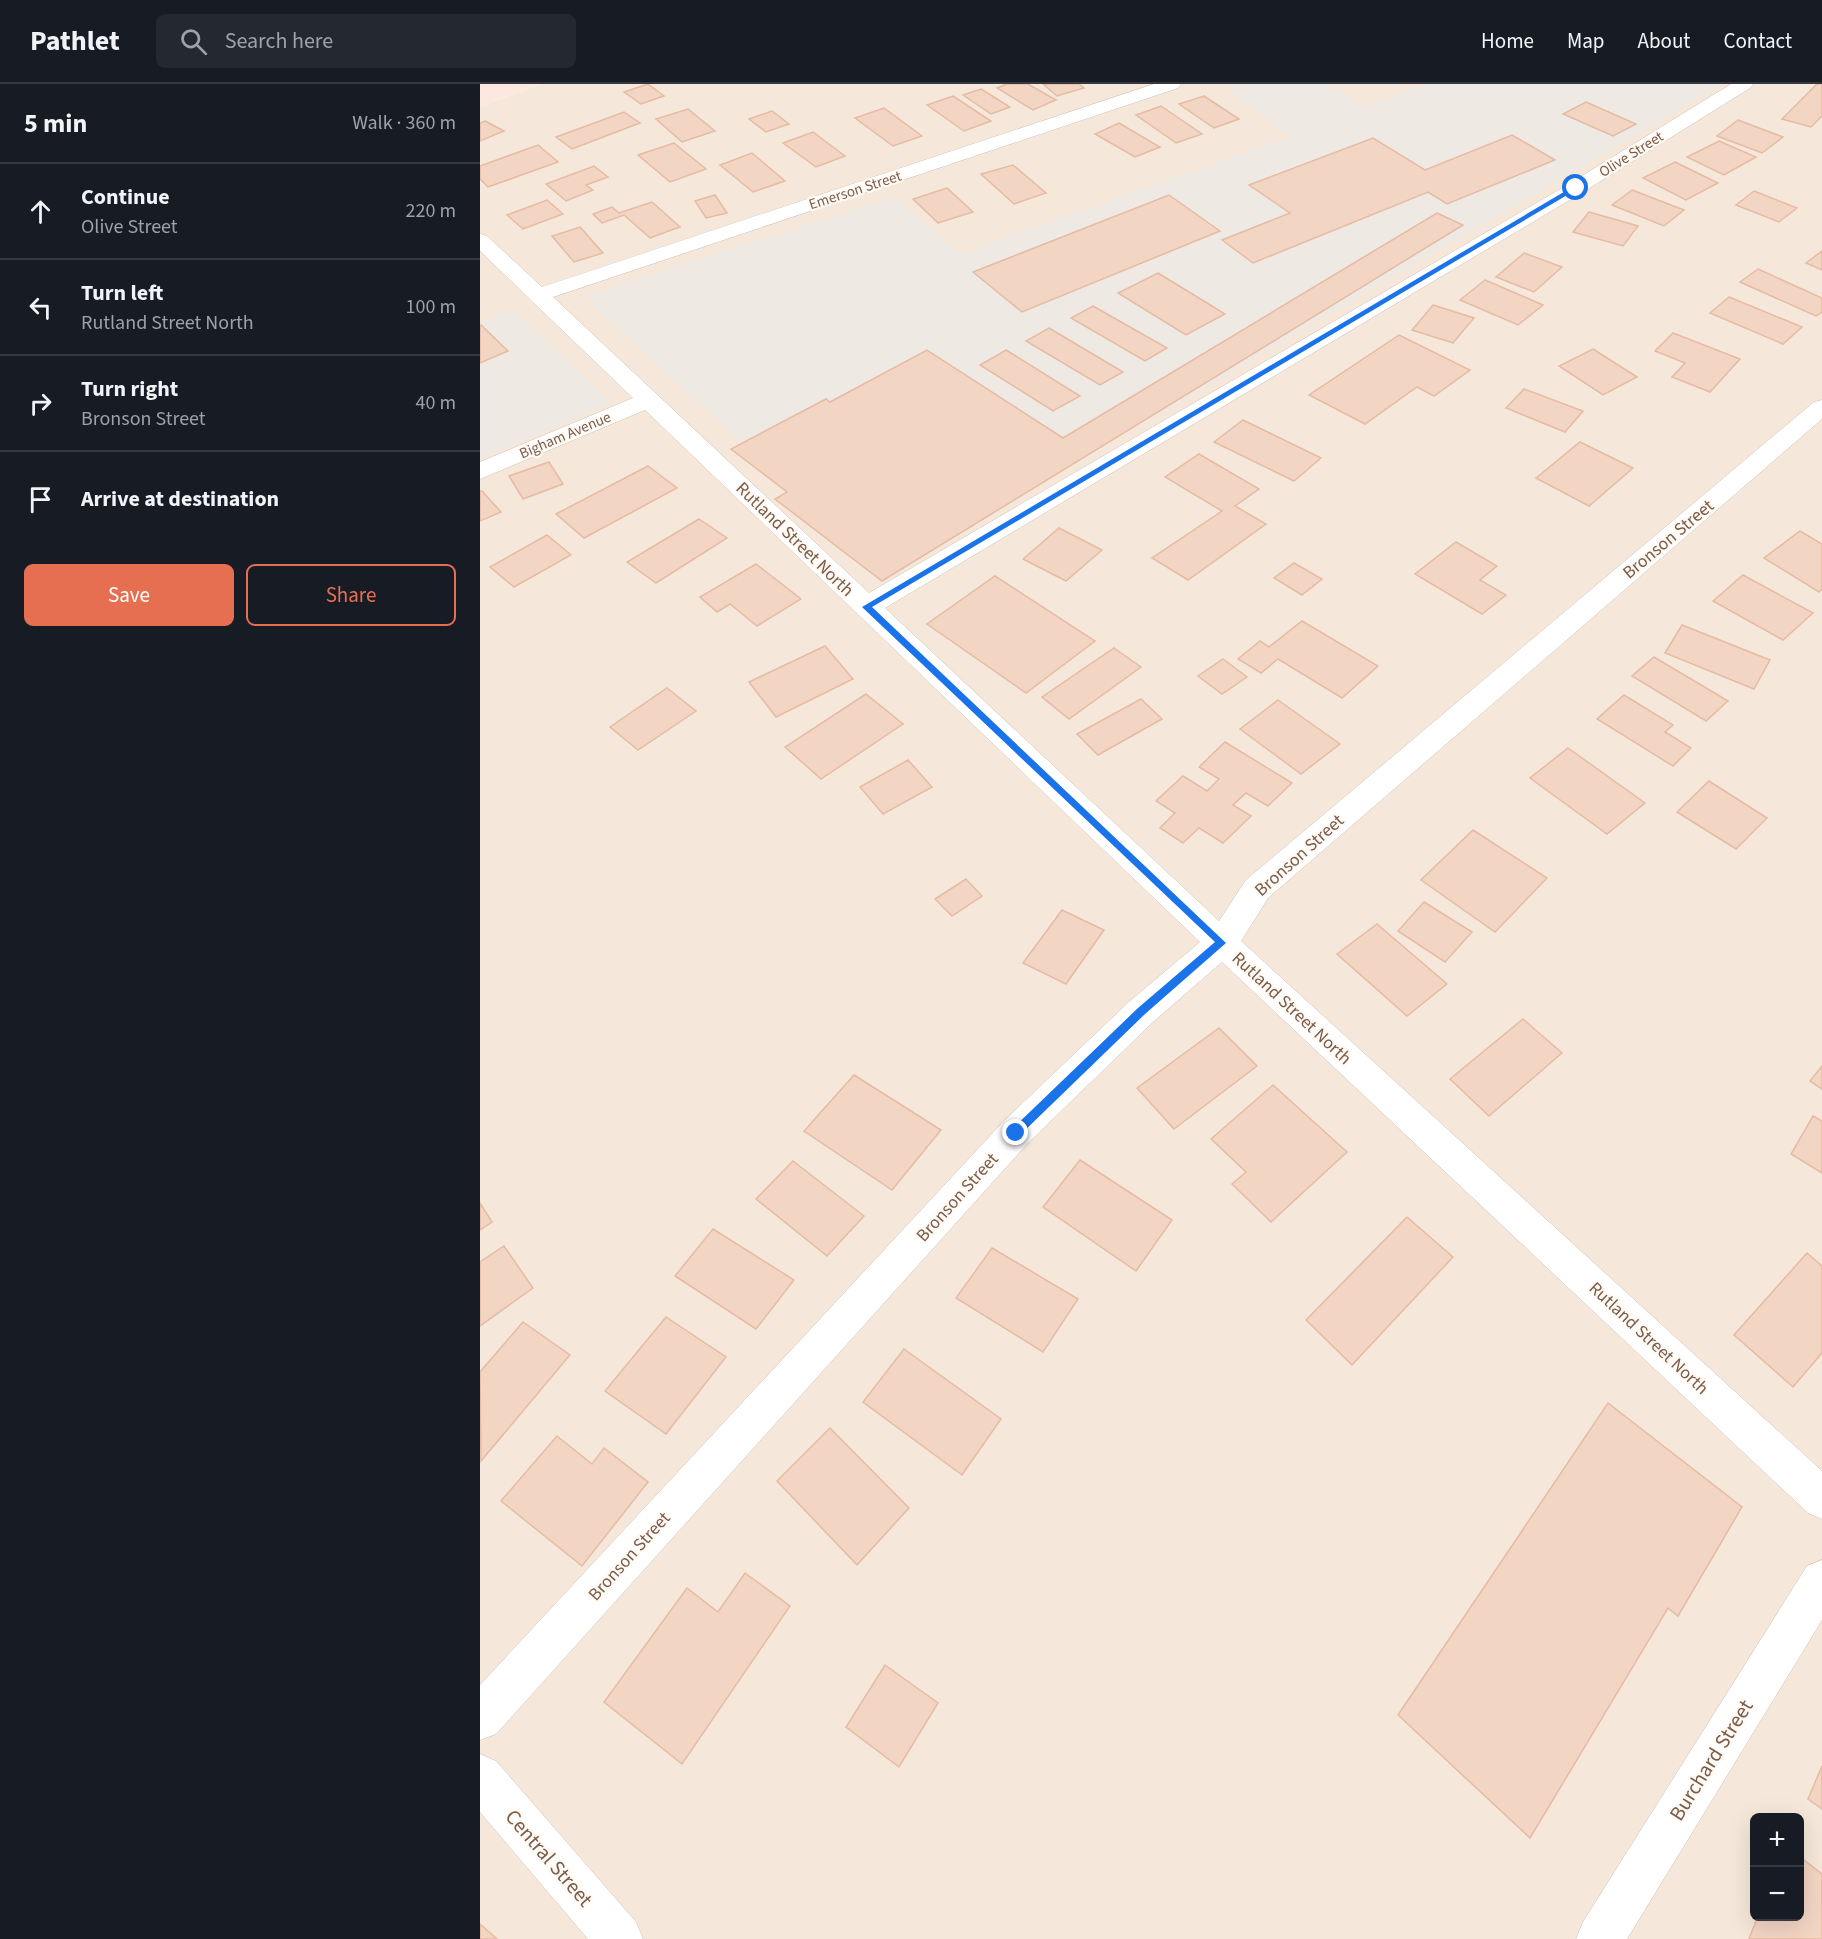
<!DOCTYPE html>
<html lang="en">
<head>
<meta charset="utf-8">
<style>
  body { margin:0; font-family:"Source Sans 3",sans-serif; background:#242831; color:#f1f3f6 }
  .controls { position:absolute; right:18px; bottom:18px; display:grid; overflow:hidden; border-radius:9px; box-shadow:0 6px 24px #0002 }
  .controls button { width:54px; height:54px; display:grid; place-items:center; padding:0; border:0; border-bottom:2px solid #363941; background:#171b24; color:#f1f3f6; font:30px sans-serif }
  .stop { position:absolute; width:18px; height:18px; margin:-14px; border:4px solid #1a73e8; border-radius:50%; background:#fff }
  .stop.end { background:#1a73e8; border-color:#fff; box-shadow:0 2px 6px #0008 }
  .list { margin:0; padding:0; list-style:none }
  h2 { display:flex; justify-content:space-between; align-items:center; height:78px; margin:0; padding:0 24px; font-size:26px }
  h2 small { font-size:20px; font-weight:400; color:#9ea1a6 }
  .list li { display:grid; grid-template-columns:39px 1fr auto; gap:18px; align-items:center; box-sizing:border-box; height:96px; padding:0 24px; border-top:2px solid #363941 }
  .list b { display:block; font-size:22px; white-space:nowrap }
  .list p { margin:0; font-size:20px; white-space:nowrap; color:#9ea1a6 }
  .list em { font-size:20px; font-style:normal; color:#9ea1a6 }
  .actions { display:flex; gap:12px; padding:18px 24px }
  .actions a { flex:1; padding:14px 0; border:2px solid #e76f51; border-radius:9px; text-align:center; font-size:21px; color:#e76f51 }
  .actions .main { background:#e76f51; color:#fff }
  .icon { flex:none; width:33px; height:33px; fill:none; stroke:currentColor; stroke-width:2; stroke-linecap:round; stroke-linejoin:round }
  .map { position:relative; flex:none; width:1342px; height:1855px; overflow:hidden }
  header { display:flex; align-items:center; gap:36px; box-sizing:border-box; height:84px; padding:0 30px; background:#171b24; border-bottom:2px solid #363941 }
  header strong { font-size:28px }
  nav { display:flex; gap:33px; margin-inline-start:auto; font-size:21px }
  .search { width:420px; height:54px; background:#242831; display:flex; align-items:center; gap:15px; box-sizing:border-box; padding:0 21px; border-radius:9px; color:#9ea1a6; font-size:22px }
  main { display:flex }
  aside { flex:1; background:#171b24 }
  .map>svg:first-child { display:block }
  .residential { fill:#f5e8da; fill-rule:evenodd }
  .commercial { fill:#fde8e0 }
  .industrial { fill:#efe9e4 }
  .building { fill:#f3d5c3; stroke:#e6bba3; stroke-width:1.5 }
  .lines { fill:none; stroke-linecap:round; stroke-linejoin:round }
  .street-casing { stroke:#d1beb0; stroke-width:1 }
  .street { fill:#fff; fill-rule:evenodd }
  .route { fill:#1a73e8 }
  .labels { text-anchor:middle; stroke-width:4.5; stroke-linejoin:round; paint-order:stroke }
  .far-street-label { font-size:15px; fill:#7a5c4d; stroke:#fffaf3 }
  .street-label { font-size:18px; fill:#7a5c4d; stroke:#fffaf3 }
  .near-street-label { font-size:21px; fill:#7a5c4d; stroke:#fffaf3 }
</style>
</head>
<body>
<header>
<strong>Pathlet</strong>
<div class="search"><svg class="icon" aria-label="search" viewBox="0 0 24 24"><circle cx="10" cy="10" r="6"/><path d="M15 15l6 6"/></svg>Search here</div>
<nav><a>Home</a><a>Map</a><a>About</a><a>Contact</a></nav>
</header>
<main>
<aside>
<h2>5 min<small>Walk · 360 m</small></h2>
<ul class="list">
<li><svg class="icon" aria-label="ahead" viewBox="0 0 24 24"><path d="M12 20V5M6 11l6-6 6 6"/></svg><div><b>Continue</b><p>Olive Street</p></div><em>220 m</em></li>
<li><svg class="icon" aria-label="left" viewBox="0 0 24 24"><path d="M17 20v-9H6M10 6l-5 5 5 5"/></svg><div><b>Turn left</b><p>Rutland Street North</p></div><em>100 m</em></li>
<li><svg class="icon" aria-label="right" viewBox="0 0 24 24"><path d="M7 20v-9h11M14 6l5 5-5 5"/></svg><div><b>Turn right</b><p>Bronson Street</p></div><em>40 m</em></li>
<li><svg class="icon" aria-label="arrive" viewBox="0 0 24 24"><path d="M6 21V4h12l-3 4 3 4H6"/></svg><div><b>Arrive at destination</b></div></li>
</ul>
<div class="actions"><a class="main">Save</a><a>Share</a></div>
</aside>
<div class="map">
<svg width="1342" height="1855" viewBox="0 0 1342 1855">
  <rect width="100%" height="100%" fill="#fdf6ec"/>
  <path class="residential" d="M61,0h1281v1855h-1342v-1832zM1274,1734h46v98h-46z"/>
  <polygon class="commercial" points="0,0 61,0 0,23"/>
  <g class="industrial">
    <polygon points="756,0 846,0 886,24 941,0 1243,0 405,490 104,213 413,113 480,170 809,53 746,3"/>
    <polygon points="33,225 131,319 0,375 0,239"/>
  </g>
  <g class="building">
    <polygon points="168,0 184,12 161,20 144,8"/>
    <polygon points="527,0 548,0 576,16 553,26 517,4"/>
    <polygon points="563,0 599,0 604,4 577,12"/>
    <polygon points="1337,0 1342,0 1342,32 1331,43 1302,35"/>
    <polygon points="501,5 530,23 511,30 483,11"/>
    <polygon points="473,12 511,37 484,47 447,21"/>
    <polygon points="724,12 759,35 734,44 699,20"/>
    <polygon points="1106,18 1156,40 1133,52 1083,30"/>
    <polygon points="681,22 722,50 696,59 656,31"/>
    <polygon points="404,24 442,52 413,62 375,34"/>
    <polygon points="208,25 235,47 202,58 176,35"/>
    <polygon points="292,27 309,40 286,48 269,35"/>
    <polygon points="144,28 160,39 92,65 76,53"/>
    <polygon points="1258,36 1303,53 1282,69 1237,52"/>
    <polygon points="5,37 24,47 0,57 0,39"/>
    <polygon points="639,39 680,63 655,73 615,50"/>
    <polygon points="333,48 365,72 336,83 303,59"/>
    <polygon points="1032,51 1075,76 967,120 948,108 773,179 742,156 810,129 769,101 893,54 945,86"/>
    <polygon points="1239,57 1276,73 1244,91 1207,73"/>
    <polygon points="194,59 226,85 190,98 158,71"/>
    <polygon points="58,61 78,78 8,103 0,95 0,82"/>
    <polygon points="272,69 305,97 273,108 240,81"/>
    <polygon points="1195,78 1238,99 1206,116 1163,94"/>
    <polygon points="533,81 566,109 534,120 501,90"/>
    <polygon points="114,82 128,93 106,101 113,106 86,117 66,100"/>
    <polygon points="467,104 493,128 458,139 433,115"/>
    <polygon points="1152,106 1204,126 1184,142 1132,121"/>
    <polygon points="1274,107 1317,124 1299,138 1256,121"/>
    <polygon points="235,111 247,129 226,134 215,117"/>
    <polygon points="689,111 740,147 542,228 493,188"/>
    <polygon points="67,116 83,130 43,145 27,131"/>
    <polygon points="172,118 200,143 170,154 144,131 122,139 113,130 132,123 139,129"/>
    <polygon points="1109,128 1158,142 1143,162 1093,148"/>
    <polygon points="957,129 983,141 402,497 295,415 307,408 251,365 346,315 350,318 447,266 583,354"/>
    <polygon points="100,143 123,169 94,178 72,152"/>
    <polygon points="1342,167 1342,186 1326,179"/>
    <polygon points="1044,169 1082,183 1054,208 1016,193"/>
    <polygon points="1278,185 1342,214 1342,228 1336,232 1260,198"/>
    <polygon points="678,189 745,230 706,251 638,209"/>
    <polygon points="1005,196 1063,221 1038,241 980,216"/>
    <polygon points="1249,213 1322,243 1303,260 1230,229"/>
    <polygon points="953,221 994,234 973,259 932,246"/>
    <polygon points="613,222 687,264 665,277 591,234"/>
    <polygon points="0,241 1,241 28,267 0,279"/>
    <polygon points="569,244 643,288 620,301 546,257"/>
    <polygon points="1193,249 1260,275 1230,308 1192,293 1205,279 1175,267"/>
    <polygon points="919,251 990,286 954,312 937,303 885,340 829,311"/>
    <polygon points="1113,265 1157,293 1123,311 1079,282"/>
    <polygon points="526,266 600,312 573,327 500,281"/>
    <polygon points="1044,305 1103,327 1085,348 1026,324"/>
    <polygon points="763,336 841,374 814,397 734,358"/>
    <polygon points="1100,358 1153,384 1109,422 1056,394"/>
    <polygon points="719,370 779,405 755,422 786,440 708,496 672,474 742,427 685,393"/>
    <polygon points="69,378 83,400 43,415 29,392"/>
    <polygon points="168,382 197,404 104,454 76,430"/>
    <polygon points="0,407 2,407 21,428 0,437"/>
    <polygon points="219,435 247,454 176,499 147,478"/>
    <polygon points="579,444 622,466 586,497 543,475"/>
    <polygon points="1320,447 1342,460 1342,505 1339,508 1284,474"/>
    <polygon points="67,451 91,471 34,503 10,483"/>
    <polygon points="976,458 1017,482 1000,496 1026,511 1002,530 935,490"/>
    <polygon points="814,479 842,495 822,511 794,494"/>
    <polygon points="276,480 321,515 277,542 250,520 237,528 220,513"/>
    <polygon points="1263,491 1333,529 1303,556 1233,517"/>
    <polygon points="515,492 615,557 546,609 447,540"/>
    <polygon points="822,537 898,582 862,614 798,575 781,589 758,575 780,557 789,563"/>
    <polygon points="1202,541 1290,576 1274,605 1185,569"/>
    <polygon points="345,562 373,595 296,633 269,598"/>
    <polygon points="634,564 661,583 589,635 562,613"/>
    <polygon points="1174,573 1248,617 1226,637 1152,592"/>
    <polygon points="743,575 767,593 742,610 718,592"/>
    <polygon points="187,604 216,627 158,666 130,643"/>
    <polygon points="386,610 423,640 341,695 305,663"/>
    <polygon points="1144,611 1193,641 1185,648 1211,664 1193,682 1117,635"/>
    <polygon points="661,615 682,635 618,671 597,650"/>
    <polygon points="798,616 860,660 821,690 760,645"/>
    <polygon points="745,658 812,699 788,722 766,709 753,721 771,732 743,759 719,744 703,759 680,744 695,729 676,717 703,692 727,707 739,695 719,683"/>
    <polygon points="1088,664 1165,719 1127,750 1050,694"/>
    <polygon points="428,676 452,703 403,730 380,703"/>
    <polygon points="1229,697 1287,734 1256,765 1197,728"/>
    <polygon points="993,746 1067,794 1015,848 941,796"/>
    <polygon points="486,795 502,812 472,832 455,815"/>
    <polygon points="944,818 992,848 965,878 918,847"/>
    <polygon points="582,826 624,846 586,900 543,879"/>
    <polygon points="897,840 967,900 927,932 857,870"/>
    <polygon points="1043,935 1082,969 1009,1032 970,995"/>
    <polygon points="739,944 777,982 694,1045 657,1004"/>
    <polygon points="1342,982 1342,1005 1330,997"/>
    <polygon points="374,991 461,1046 412,1106 324,1047"/>
    <polygon points="793,1001 867,1068 791,1138 752,1100 766,1088 731,1055"/>
    <polygon points="1333,1032 1342,1037 1342,1089 1311,1070"/>
    <polygon points="600,1076 692,1136 656,1187 563,1123"/>
    <polygon points="313,1077 384,1132 347,1172 276,1115"/>
    <polygon points="0,1119 12,1138 0,1146"/>
    <polygon points="927,1133 973,1173 872,1281 826,1236"/>
    <polygon points="233,1145 314,1196 276,1245 195,1192"/>
    <polygon points="24,1162 53,1204 0,1242 0,1178"/>
    <polygon points="512,1164 598,1215 563,1268 476,1214"/>
    <polygon points="1327,1169 1342,1182 1342,1269 1313,1303 1254,1251"/>
    <polygon points="186,1233 246,1273 186,1350 125,1307"/>
    <polygon points="43,1238 90,1271 1,1377 0,1288"/>
    <polygon points="424,1265 521,1335 482,1391 383,1318"/>
    <polygon points="1128,1319 1262,1423 1198,1532 1188,1524 1050,1754 918,1631"/>
    <polygon points="350,1344 429,1424 377,1481 297,1397"/>
    <polygon points="77,1352 112,1380 124,1364 168,1398 102,1482 21,1417"/>
    <polygon points="265,1489 310,1522 202,1680 124,1618 207,1504 238,1528"/>
    <polygon points="405,1581 458,1619 419,1683 366,1643"/>
    <polygon points="1342,1682 1342,1725 1328,1715"/>
    <polygon points="1320,1773 1342,1790 1342,1855 1269,1855 1278,1832 1320,1832"/>
    <polygon points="0,1840 17,1855 0,1855"/>
  </g>
  <g class="lines">
    <g class="street-casing">
      <g id="street">
        <polygon points="674,0 701,0 698,4 73,213 389,509 1089,100 1251,0 1273,0 1270,4 1103,108 405,524 739,837 766,796 1334,318 1342,316 1342,335 788,814 761,857 1342,1387 1342,1435 1328,1429 742,878 674,937 547,1060 16,1650 0,1656 0,1601 523,1038 650,917 720,858 165,326 0,395 0,378 153,314 0,167 0,150 7,152 62,203"/>
        <polygon points="1342,1476 1342,1536 1147,1855 1096,1855 1103,1838 1327,1482"/>
        <polygon points="0,1670 16,1677 156,1838 163,1855 108,1855 0,1728"/>
      </g>
    </g>
    <use href="#street" class="street"/>
  </g>
  <polygon class="route" points="1094,102 1099,104 392,523 746,859 665,930 539,1052 532,1052 532,1045 658,924 735,858 382,523"/>
  <g class="labels">
    <g class="far-street-label">
      <text transform="translate(1151 70) rotate(-32)" y="5">Olive Street</text>
      <text transform="translate(375 106) rotate(-18)" y="5">Emerson Street</text>
      <text transform="translate(85 351) rotate(-23)" y="5">Bigham Avenue</text>
    </g>
    <g class="street-label">
      <text transform="translate(315 455) rotate(44)" y="6">Rutland Street North</text>
      <text transform="translate(1188 455) rotate(-40)" y="6">Bronson Street</text>
      <text transform="translate(819 771) rotate(-42)" y="6">Bronson Street</text>
      <text transform="translate(812 924) rotate(43)" y="6">Rutland Street North</text>
      <text transform="translate(477 1113) rotate(-48)" y="6">Bronson Street</text>
      <text transform="translate(1169 1254) rotate(43)" y="6">Rutland Street North</text>
      <text transform="translate(149 1472) rotate(-48)" y="6">Bronson Street</text>
    </g>
    <g class="near-street-label">
      <text transform="translate(1231 1676) rotate(-58)" y="7">Burchard Street</text>
      <text transform="translate(69 1774) rotate(49)" y="7">Central Street</text>
    </g>
  </g>
</svg>
<div class="controls">
<button>+</button>
<button>−</button>
</div>
<div class="stop" style="left:1096px;top:104px"></div>
<div class="stop end" style="left:536px;top:1049px"></div>
</div>
</main>
</body>
</html>
